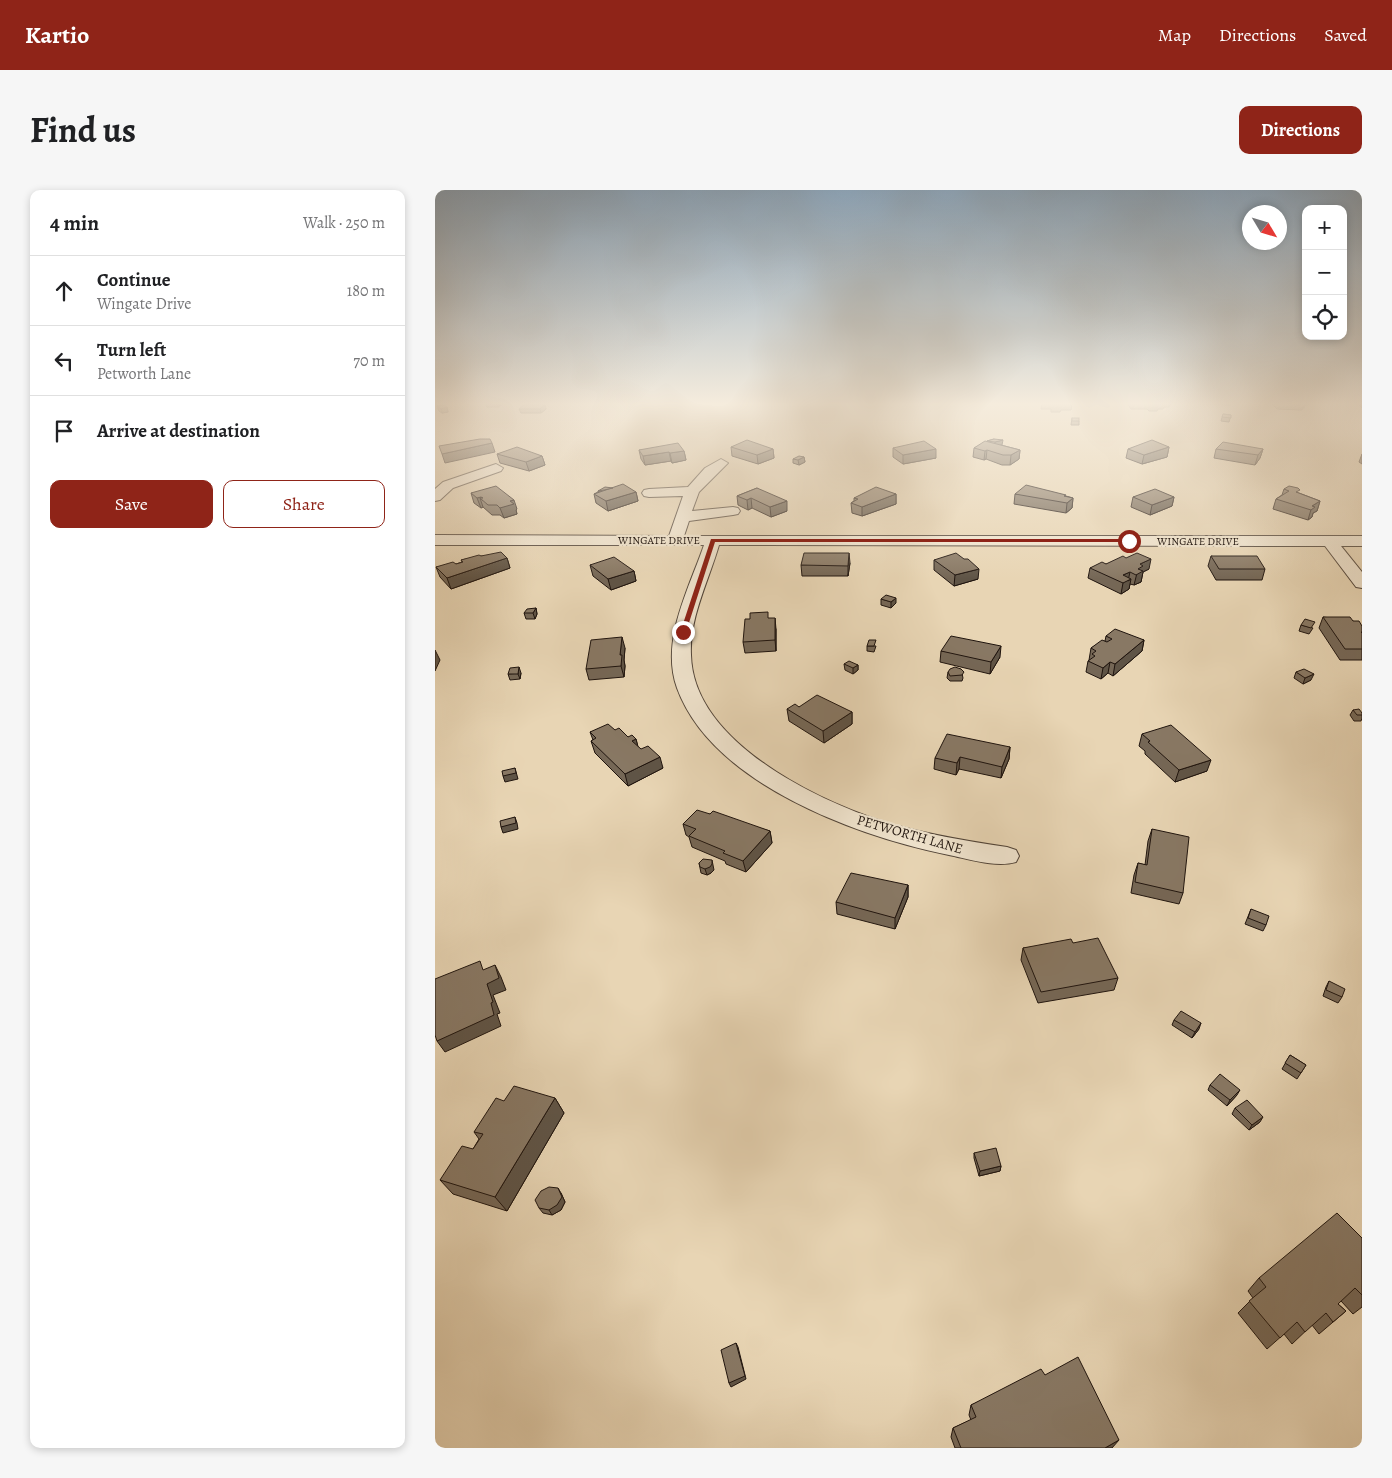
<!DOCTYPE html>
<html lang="en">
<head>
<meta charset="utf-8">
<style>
  body { margin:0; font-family:Alegreya,serif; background:#f6f6f6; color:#202124 }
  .controls { position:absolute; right:15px; top:15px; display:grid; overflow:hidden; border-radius:10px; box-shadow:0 2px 8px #0003 }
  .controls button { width:45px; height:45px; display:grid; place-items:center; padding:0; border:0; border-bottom:1px solid #e0e0e0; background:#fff; color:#202124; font:25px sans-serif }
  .compass { position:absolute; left:807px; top:15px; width:45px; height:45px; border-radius:50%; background:#fff; box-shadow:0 2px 8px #0003; rotate:128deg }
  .stop { position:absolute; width:15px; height:15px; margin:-11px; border:4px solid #8f2418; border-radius:50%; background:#fff }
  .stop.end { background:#8f2418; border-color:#fff; box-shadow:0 1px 5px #0008 }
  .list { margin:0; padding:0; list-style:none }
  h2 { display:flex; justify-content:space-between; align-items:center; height:65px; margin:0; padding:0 20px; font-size:21px }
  h2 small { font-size:16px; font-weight:400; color:#757577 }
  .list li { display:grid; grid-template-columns:32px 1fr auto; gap:15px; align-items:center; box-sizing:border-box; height:70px; padding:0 20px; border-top:1px solid #e0e0e0 }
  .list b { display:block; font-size:19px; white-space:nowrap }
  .list p { margin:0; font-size:16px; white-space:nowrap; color:#757577 }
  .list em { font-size:16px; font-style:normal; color:#757577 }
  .actions { display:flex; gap:10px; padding:15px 20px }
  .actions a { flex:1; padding:11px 0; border:1px solid #8f2418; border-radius:10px; text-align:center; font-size:18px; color:#8f2418 }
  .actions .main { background:#8f2418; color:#fff }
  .icon { flex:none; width:28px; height:28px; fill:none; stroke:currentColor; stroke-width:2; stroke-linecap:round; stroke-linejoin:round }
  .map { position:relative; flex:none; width:927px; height:1258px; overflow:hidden; border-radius:10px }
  header { display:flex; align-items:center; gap:30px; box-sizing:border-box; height:70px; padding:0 25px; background:#8f2418; color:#fff }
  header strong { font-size:24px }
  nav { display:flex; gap:28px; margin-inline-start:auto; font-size:18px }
  .intro { display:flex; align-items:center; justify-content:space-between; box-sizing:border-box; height:120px; padding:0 30px }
  h1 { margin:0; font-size:35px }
  .button { padding:12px 22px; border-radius:10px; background:#8f2418; color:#fff; font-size:18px; font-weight:700 }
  main { display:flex; gap:30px; padding:0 30px }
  aside { flex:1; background:#fff; border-radius:10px; box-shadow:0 2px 8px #0003 }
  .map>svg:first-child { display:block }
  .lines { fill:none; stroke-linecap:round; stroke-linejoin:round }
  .minor-casing { stroke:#514438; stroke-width:2 }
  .minor { fill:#f0e4ce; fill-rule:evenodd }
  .wall { fill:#756756; stroke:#1f140e }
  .shaded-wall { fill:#5f5446; stroke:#1f140e }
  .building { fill:#887864; stroke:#1f140e }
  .route { fill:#8f2418 }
  .labels { text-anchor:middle; stroke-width:4.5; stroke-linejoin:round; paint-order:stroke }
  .far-street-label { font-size:11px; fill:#1f140e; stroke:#f0e4ce }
  .street-label { font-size:14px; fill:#1f140e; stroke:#f0e4ce }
</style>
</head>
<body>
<header>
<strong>Kartio</strong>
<nav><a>Map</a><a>Directions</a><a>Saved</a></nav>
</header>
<div class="intro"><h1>Find us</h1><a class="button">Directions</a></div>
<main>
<aside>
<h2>4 min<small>Walk · 250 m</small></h2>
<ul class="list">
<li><svg class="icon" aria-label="ahead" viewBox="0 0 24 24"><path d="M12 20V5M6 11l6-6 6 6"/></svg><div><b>Continue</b><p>Wingate Drive</p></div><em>180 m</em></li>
<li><svg class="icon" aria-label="left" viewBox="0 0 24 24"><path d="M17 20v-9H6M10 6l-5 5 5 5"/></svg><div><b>Turn left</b><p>Petworth Lane</p></div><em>70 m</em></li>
<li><svg class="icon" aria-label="arrive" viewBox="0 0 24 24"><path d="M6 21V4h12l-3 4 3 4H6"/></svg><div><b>Arrive at destination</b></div></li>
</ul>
<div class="actions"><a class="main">Save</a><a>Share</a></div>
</aside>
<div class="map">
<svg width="927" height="1258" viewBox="0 0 927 1258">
  <rect width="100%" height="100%" fill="#e8d5b4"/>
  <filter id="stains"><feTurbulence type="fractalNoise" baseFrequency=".004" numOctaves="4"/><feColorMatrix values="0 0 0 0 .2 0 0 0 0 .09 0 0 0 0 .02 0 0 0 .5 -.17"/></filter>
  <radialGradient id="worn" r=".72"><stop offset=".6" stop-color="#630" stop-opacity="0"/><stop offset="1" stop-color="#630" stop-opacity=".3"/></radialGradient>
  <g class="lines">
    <g class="minor-casing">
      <g id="minor">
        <path d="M286,269l7,4 -29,29 -7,19 41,-4 5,1 2,3 -2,3 -5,1 -44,6 -5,15h678v10h-21l21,26v16l-6,-1 -31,-41 -606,-1c-10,35 -30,73 -28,110 2,86 123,144 193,167 40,12 82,19 123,25l9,3 3,6 -3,6c-20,6 -47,-3 -67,-7 -92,-19 -237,-71 -272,-167 -17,-47 12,-99 27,-143h-269v-10l234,1 14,-40 -34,1 -5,-1 -2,-3 2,-3 5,-1 39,-2 17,-19z"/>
        <polygon points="61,274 68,278 66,281 18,298 5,310 0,311 0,299 8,292"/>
      </g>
    </g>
    <use href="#minor" class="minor"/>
  </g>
  <g class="wall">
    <polygon points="50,213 67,213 68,214 63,217 52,217"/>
    <polygon points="607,213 637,213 636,220 626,220 625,222 616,222 616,219 606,219"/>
    <polygon points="692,213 735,213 734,217 729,217 728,219 723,219 722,221 714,221 712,219 696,219"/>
    <polygon points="764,213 797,213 796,215 765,214"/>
    <polygon points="836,213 874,213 873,215 870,215 869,218 868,218 867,220 842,219"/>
    <polygon points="925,213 927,213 927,218 924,215"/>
    <polygon points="110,215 111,219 106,223 86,223 84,219"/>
    <polygon points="2,216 12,217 13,222 7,223 4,221"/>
    <polygon points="788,224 796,225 794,232 786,231"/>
    <polygon points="637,228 644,231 644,235 636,235"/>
    <polygon points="559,249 567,255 566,255 585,260 584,269 575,275 567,275 551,269 549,270 538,267 539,258 552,252 552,251"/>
    <polygon points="296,257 338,259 339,268 323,274 297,266"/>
    <polygon points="734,257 732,267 707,274 691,268 693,259"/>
    <polygon points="458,258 501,268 468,274 458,267"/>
    <polygon points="781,259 828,259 825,268 820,275 779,268"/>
    <polygon points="204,260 249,261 251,270 237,273 236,271 210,275 206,269"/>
    <polygon points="62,264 107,266 110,275 94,281 65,273"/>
    <polygon points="927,264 927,274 924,272"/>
    <polygon points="369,267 370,272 364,275 358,273 358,269"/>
    <polygon points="322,298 352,321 336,327 317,318 313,320 303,315 302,306"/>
    <polygon points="849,299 864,303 885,311 882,321 878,323 877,327 873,330 838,319 841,309 847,305"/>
    <polygon points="163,301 201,302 203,311 173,321 161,313 159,304 163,302"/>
    <polygon points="36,303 82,319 81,320 82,324 69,328 65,325 57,325 48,317 46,318 39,313"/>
    <polygon points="461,304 461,314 427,326 417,323 416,313 419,311 419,308"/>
    <polygon points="580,304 631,306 638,308 637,318 631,323 579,314"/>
    <polygon points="698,307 739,307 737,316 715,325 696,317"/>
    <polygon points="46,366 72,368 75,378 16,399 5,387 1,377 21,374 27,372 26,370"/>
    <polygon points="776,366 830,379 827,390 781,390 773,376"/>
    <polygon points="499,370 543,389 519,396 499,380"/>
    <polygon points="415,373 413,386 367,386 366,375"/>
    <polygon points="671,374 714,379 708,382 706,392 699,395 695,394 694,399 686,404 653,388 655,378"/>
    <polygon points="155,375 199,381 201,391 176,400 158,386"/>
    <polygon points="446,409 461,413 456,418 446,415"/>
    <polygon points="101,418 102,424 100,429 91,429 89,423"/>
    <polygon points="888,427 918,431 927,436 927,470 905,470 884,438"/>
    <polygon points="334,428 341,439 341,461 310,463 308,452"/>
    <polygon points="866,435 878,438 874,444 864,441"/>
    <polygon points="671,446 709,450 707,461 678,486 673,483 666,489 651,482 653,471 655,470 654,470 656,458 670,451"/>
    <polygon points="432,456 441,456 439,462 432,461"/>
    <polygon points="190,458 189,470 190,476 189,487 154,490 151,479"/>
    <polygon points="506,461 565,467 555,484 505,472"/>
    <polygon points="409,474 423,475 423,480 418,484 410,480"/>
    <polygon points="526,479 528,488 527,491 515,491 512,488 513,482"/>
    <polygon points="861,482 876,490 868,494 859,488"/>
    <polygon points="86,483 85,489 75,490 73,484"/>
    <polygon points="364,517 417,522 417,534 389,553 354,531 352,519"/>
    <polygon points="918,520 927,523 927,528 926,531 919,531 915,525"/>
    <polygon points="180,540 193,547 201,549 203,557 228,578 193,596 160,563 156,551 158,550 155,542"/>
    <polygon points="707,544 772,581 740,592 710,564 710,561 704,556"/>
    <polygon points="575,557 574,569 566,588 524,579 521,585 499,579 500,568"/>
    <polygon points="275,624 335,641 337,653 311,682 291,674 290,671 257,657 254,647 251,645 248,634"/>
    <polygon points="717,639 748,703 744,714 696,703 699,685 703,673 710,675 713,651"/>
    <polygon points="264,673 279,680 276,683 272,685 266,683"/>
    <polygon points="473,695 473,707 460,739 402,724 401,712"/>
    <polygon points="816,719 831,735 828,741 810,734"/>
    <polygon points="638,753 683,788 679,800 603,813 586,770 588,758"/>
    <polygon points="894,791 907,807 903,813 888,806 891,797"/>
    <polygon points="739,830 764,839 757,848 737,835"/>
    <polygon points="855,865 871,875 862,889 847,879"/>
    <polygon points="775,895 802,905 792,916 773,900"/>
    <polygon points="120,908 129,923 72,1021 18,1004 5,990 38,959 44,949 39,942 69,911"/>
    <polygon points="800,918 825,932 814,940 797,924"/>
    <polygon points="539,963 566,976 565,981 544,986 539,968"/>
    <polygon points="126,1003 130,1012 126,1020 117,1025 108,1023 104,1018"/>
    <polygon points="927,1048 927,1117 918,1124 906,1111 903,1114 911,1121 884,1144 877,1135 857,1154 849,1144 832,1159 803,1123 818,1108 813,1101 824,1088"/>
    <polygon points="610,1185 677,1258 520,1258 516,1247 518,1238 536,1230 534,1225 536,1215"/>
  </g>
  <g class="shaded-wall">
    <polygon points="61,213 67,213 68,214 63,217"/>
    <polygon points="110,215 111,219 106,223 105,219"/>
    <polygon points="12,217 13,222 7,223 6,219"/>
    <polygon points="568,250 567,255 560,256 560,252"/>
    <polygon points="57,253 60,262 10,273 7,264"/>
    <polygon points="734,257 732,267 707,274 709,265"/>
    <polygon points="338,259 339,268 323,274 322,265"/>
    <polygon points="501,259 501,268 468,274 468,265"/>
    <polygon points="828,259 825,268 820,275 823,265"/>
    <polygon points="552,260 551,269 549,270 550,261"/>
    <polygon points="585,260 584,269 575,275 576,265"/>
    <polygon points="249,261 251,270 237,273 235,263"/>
    <polygon points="234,262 236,271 210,275 208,266"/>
    <polygon points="107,266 110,275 94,281 91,272"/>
    <polygon points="369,267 370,272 364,275 363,270"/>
    <polygon points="201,302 203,311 173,321 171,311"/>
    <polygon points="461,304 461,314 427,326 427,317"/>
    <polygon points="46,307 48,311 45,308 48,317 46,318 42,308"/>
    <polygon points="739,307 737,316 715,325 717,315"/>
    <polygon points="316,308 317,318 313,320 312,310"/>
    <polygon points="638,308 637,318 631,323 632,313"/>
    <polygon points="79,310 82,319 81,320 82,324 69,328 65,318 75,311"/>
    <polygon points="352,311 352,321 336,327 335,317"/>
    <polygon points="885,311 882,321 878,323 877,327 873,330 877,316"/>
    <polygon points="414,363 415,373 413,386 413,376"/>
    <polygon points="72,368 75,378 16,399 12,388"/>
    <polygon points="716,369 714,379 708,382 706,392 699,395 703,379 705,374"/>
    <polygon points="544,379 543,389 519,396 520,385"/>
    <polygon points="199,381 201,391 176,400 173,389"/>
    <polygon points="695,382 693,391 696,389 694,399 686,404 688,393 688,385"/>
    <polygon points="461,408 461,413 456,418 456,412"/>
    <polygon points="101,418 102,424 100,429 98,423"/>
    <polygon points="340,428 341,439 341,461 340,450"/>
    <polygon points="187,447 190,458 189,470 190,476 189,487 186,476 185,465"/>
    <polygon points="709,450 707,461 678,486 680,474"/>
    <polygon points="566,456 565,467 555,484 556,472"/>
    <polygon points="0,460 5,470 0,481"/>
    <polygon points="675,472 673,483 666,489 668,478"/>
    <polygon points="423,475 423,480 418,484 418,478"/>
    <polygon points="84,477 86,483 85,489 83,484"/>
    <polygon points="879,484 876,490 868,494 870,488"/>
    <polygon points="417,522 417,534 389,553 388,541"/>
    <polygon points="201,549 204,561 197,551"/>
    <polygon points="575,557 574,569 566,588 567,577"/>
    <polygon points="225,567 228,578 193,596 190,584"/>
    <polygon points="525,567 524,579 521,585 522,573"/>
    <polygon points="776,570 772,581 740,592 744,580"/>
    <polygon points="80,578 83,589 70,592 68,586"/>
    <polygon points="80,627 82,633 83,639 68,643 66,637"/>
    <polygon points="335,641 337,653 311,682 308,671"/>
    <polygon points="277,670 279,680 276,683 272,685 270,679"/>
    <polygon points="473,695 473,707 460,739 460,728"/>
    <polygon points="60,775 66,787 71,800 58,805 65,823 62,824 66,836 10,862 2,851 56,813 52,794"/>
    <polygon points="766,833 764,839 757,848 760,842"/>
    <polygon points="805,900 802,905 792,916 795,910"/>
    <polygon points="120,908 129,923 72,1021 60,1007"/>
    <polygon points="828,927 825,932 814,940 817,935"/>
    <polygon points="566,976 565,981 544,986 545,981"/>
    <polygon points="123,998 126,1003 130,1012 126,1020 117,1025 114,1020"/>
    <polygon points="301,1153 303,1157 311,1189 296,1197 294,1193"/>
    <polygon points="684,1250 677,1258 670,1258"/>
  </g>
  <g class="building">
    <polygon points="90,214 110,215 105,219 84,219"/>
    <polygon points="8,215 12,217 6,219 2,216"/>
    <polygon points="788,224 796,225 796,228 787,227"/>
    <rect x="637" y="228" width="7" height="3"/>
    <polygon points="45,249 55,249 57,253 7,264 4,256"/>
    <polygon points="559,249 568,250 560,252 552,251"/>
    <polygon points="312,250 338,259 322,265 296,257"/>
    <polygon points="717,250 734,257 709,265 693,259"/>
    <polygon points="489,251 501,259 468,265 458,258"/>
    <polygon points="550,251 585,260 576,265 568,265 552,260 550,261 539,258"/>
    <polygon points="788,252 828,259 823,265 781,259"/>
    <polygon points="243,253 249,261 235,263 234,262 208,266 204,260"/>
    <polygon points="82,257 107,266 91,272 62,264"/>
    <polygon points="364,266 369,267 363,270 358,269"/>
    <polygon points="188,294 201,302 171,311 159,304"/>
    <polygon points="591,295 631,305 629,306 638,308 632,313 580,304"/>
    <polygon points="61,296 79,310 75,311 79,314 65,318 62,315 53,315 45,308 48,308 46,307 42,308 36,303"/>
    <polygon points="854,296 863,298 865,300 861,302 885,311 877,316 880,317 876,320 841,309 854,301 849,299"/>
    <polygon points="170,297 178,298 169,300 163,301"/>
    <polygon points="441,297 461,304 427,317 416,313 423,309 419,308"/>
    <polygon points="322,298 352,311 335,317 316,308 312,310 302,306"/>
    <polygon points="720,299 739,307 717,315 698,307"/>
    <polygon points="66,362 72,368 12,388 1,377 18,372 21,374 28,372 26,370 44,365 46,366"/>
    <polygon points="369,363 414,363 413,376 366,375"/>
    <polygon points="521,363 529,369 533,369 544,379 520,385 499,370"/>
    <polygon points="702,363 716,369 705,374 708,376 703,379 708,381 701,385 695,382 688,385 696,389 688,393 655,378 667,372 671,374 688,366 691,368"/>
    <polygon points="776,366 822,366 830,379 784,379"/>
    <polygon points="179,367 199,381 173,389 155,375"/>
    <polygon points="451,405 461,408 456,412 446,409"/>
    <polygon points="101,418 98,423 89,423 92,419"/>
    <polygon points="333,422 333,428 340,428 340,450 308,452 310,429 315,429 315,423"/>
    <polygon points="888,427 915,427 918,431 924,431 927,436 927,442 926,442 927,443 927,459 910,459"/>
    <polygon points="870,429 880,432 876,438 866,435"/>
    <polygon points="680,439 709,450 680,474 675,472 668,478 653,471 660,466 657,464 661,461 656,458 667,450 672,452 677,449 671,446"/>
    <polygon points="516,446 566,456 556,472 506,461"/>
    <polygon points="187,447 185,465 187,465 186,476 151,479 156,450"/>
    <polygon points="434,450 441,450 439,456 432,456"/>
    <polygon points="414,471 423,475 418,478 409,474"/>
    <polygon points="84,477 83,484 73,484 75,478"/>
    <polygon points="520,477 526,479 529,482 527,485 515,486 513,482 515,479"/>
    <polygon points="869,479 879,484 870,488 861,482"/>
    <polygon points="382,505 417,522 388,541 352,519 360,514 364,517"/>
    <polygon points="924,519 927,523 927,525 922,525 918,520"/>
    <polygon points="173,534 180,540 184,538 193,547 197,545 201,549 197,551 206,559 213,556 225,567 190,584 156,551 161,548 155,542"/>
    <polygon points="736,535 776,570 744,580 713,552 715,551 707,544"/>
    <polygon points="512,544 575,557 567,577 525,567 522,573 500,568"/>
    <polygon points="80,578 81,583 68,586 67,581"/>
    <polygon points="262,620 275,624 278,621 335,641 308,671 288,663 290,661 254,646 261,639 248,634"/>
    <polygon points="80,627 81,633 66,637 65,631"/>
    <polygon points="717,639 754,647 748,703 700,692 703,673 712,675"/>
    <polygon points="268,669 277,670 277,674 275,677 270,679 265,677 264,673"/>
    <polygon points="416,683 473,695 460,728 401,712"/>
    <polygon points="816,719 834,726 831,735 813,728"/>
    <polygon points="663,748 683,788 606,802 588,758 636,749 638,753"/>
    <polygon points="45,771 48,780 60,775 64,788 52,794 58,812 56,813 59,825 2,851 0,845 0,789"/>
    <polygon points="894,791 910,799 907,807 891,800"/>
    <polygon points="746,821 766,833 760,842 739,830"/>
    <polygon points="855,865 871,875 866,883 850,873"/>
    <polygon points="785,884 805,900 795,910 775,895"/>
    <polygon points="79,896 120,908 60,1007 5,990 27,956 38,959 48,944 39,942 61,908 69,911"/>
    <polygon points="812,910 828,927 817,935 800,918"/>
    <polygon points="561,958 566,976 545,981 539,963"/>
    <polygon points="114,997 123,998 127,1007 122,1015 114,1020 104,1018 100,1010 106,1001"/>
    <polygon points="902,1023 927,1048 927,1105 920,1098 903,1114 911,1121 898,1132 891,1123 870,1142 862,1132 845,1148 814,1111 831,1097 824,1088"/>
    <polygon points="301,1153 310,1186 294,1193 286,1160"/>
    <polygon points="643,1167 684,1250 670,1258 526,1258 518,1238 541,1227 536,1215 606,1179 610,1185"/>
  </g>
  <linearGradient id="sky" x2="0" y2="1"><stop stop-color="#8da7bd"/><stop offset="0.55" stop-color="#f5ecdd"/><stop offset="1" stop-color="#f5ecdd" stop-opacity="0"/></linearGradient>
  <rect width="927" height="389" fill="url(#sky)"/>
  <polygon class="route" points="276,349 694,349 697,351 694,352 280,352 251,442 245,443"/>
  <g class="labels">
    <g class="far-street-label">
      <text x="224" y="354">WINGATE DRIVE</text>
      <text x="763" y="355">WINGATE DRIVE</text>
    </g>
    <g class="street-label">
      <text transform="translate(475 644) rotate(16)" y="5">PETWORTH LANE</text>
    </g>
  </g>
  <rect width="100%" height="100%" filter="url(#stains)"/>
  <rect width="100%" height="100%" fill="url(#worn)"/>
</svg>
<div class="controls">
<button>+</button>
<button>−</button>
<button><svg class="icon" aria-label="locate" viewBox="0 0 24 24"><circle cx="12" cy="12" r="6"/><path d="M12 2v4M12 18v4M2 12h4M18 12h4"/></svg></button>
</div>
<svg class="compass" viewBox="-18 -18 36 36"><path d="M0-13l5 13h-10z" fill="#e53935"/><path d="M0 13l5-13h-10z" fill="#757577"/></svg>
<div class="stop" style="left:694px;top:351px"></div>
<div class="stop end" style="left:248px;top:442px"></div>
</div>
</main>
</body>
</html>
